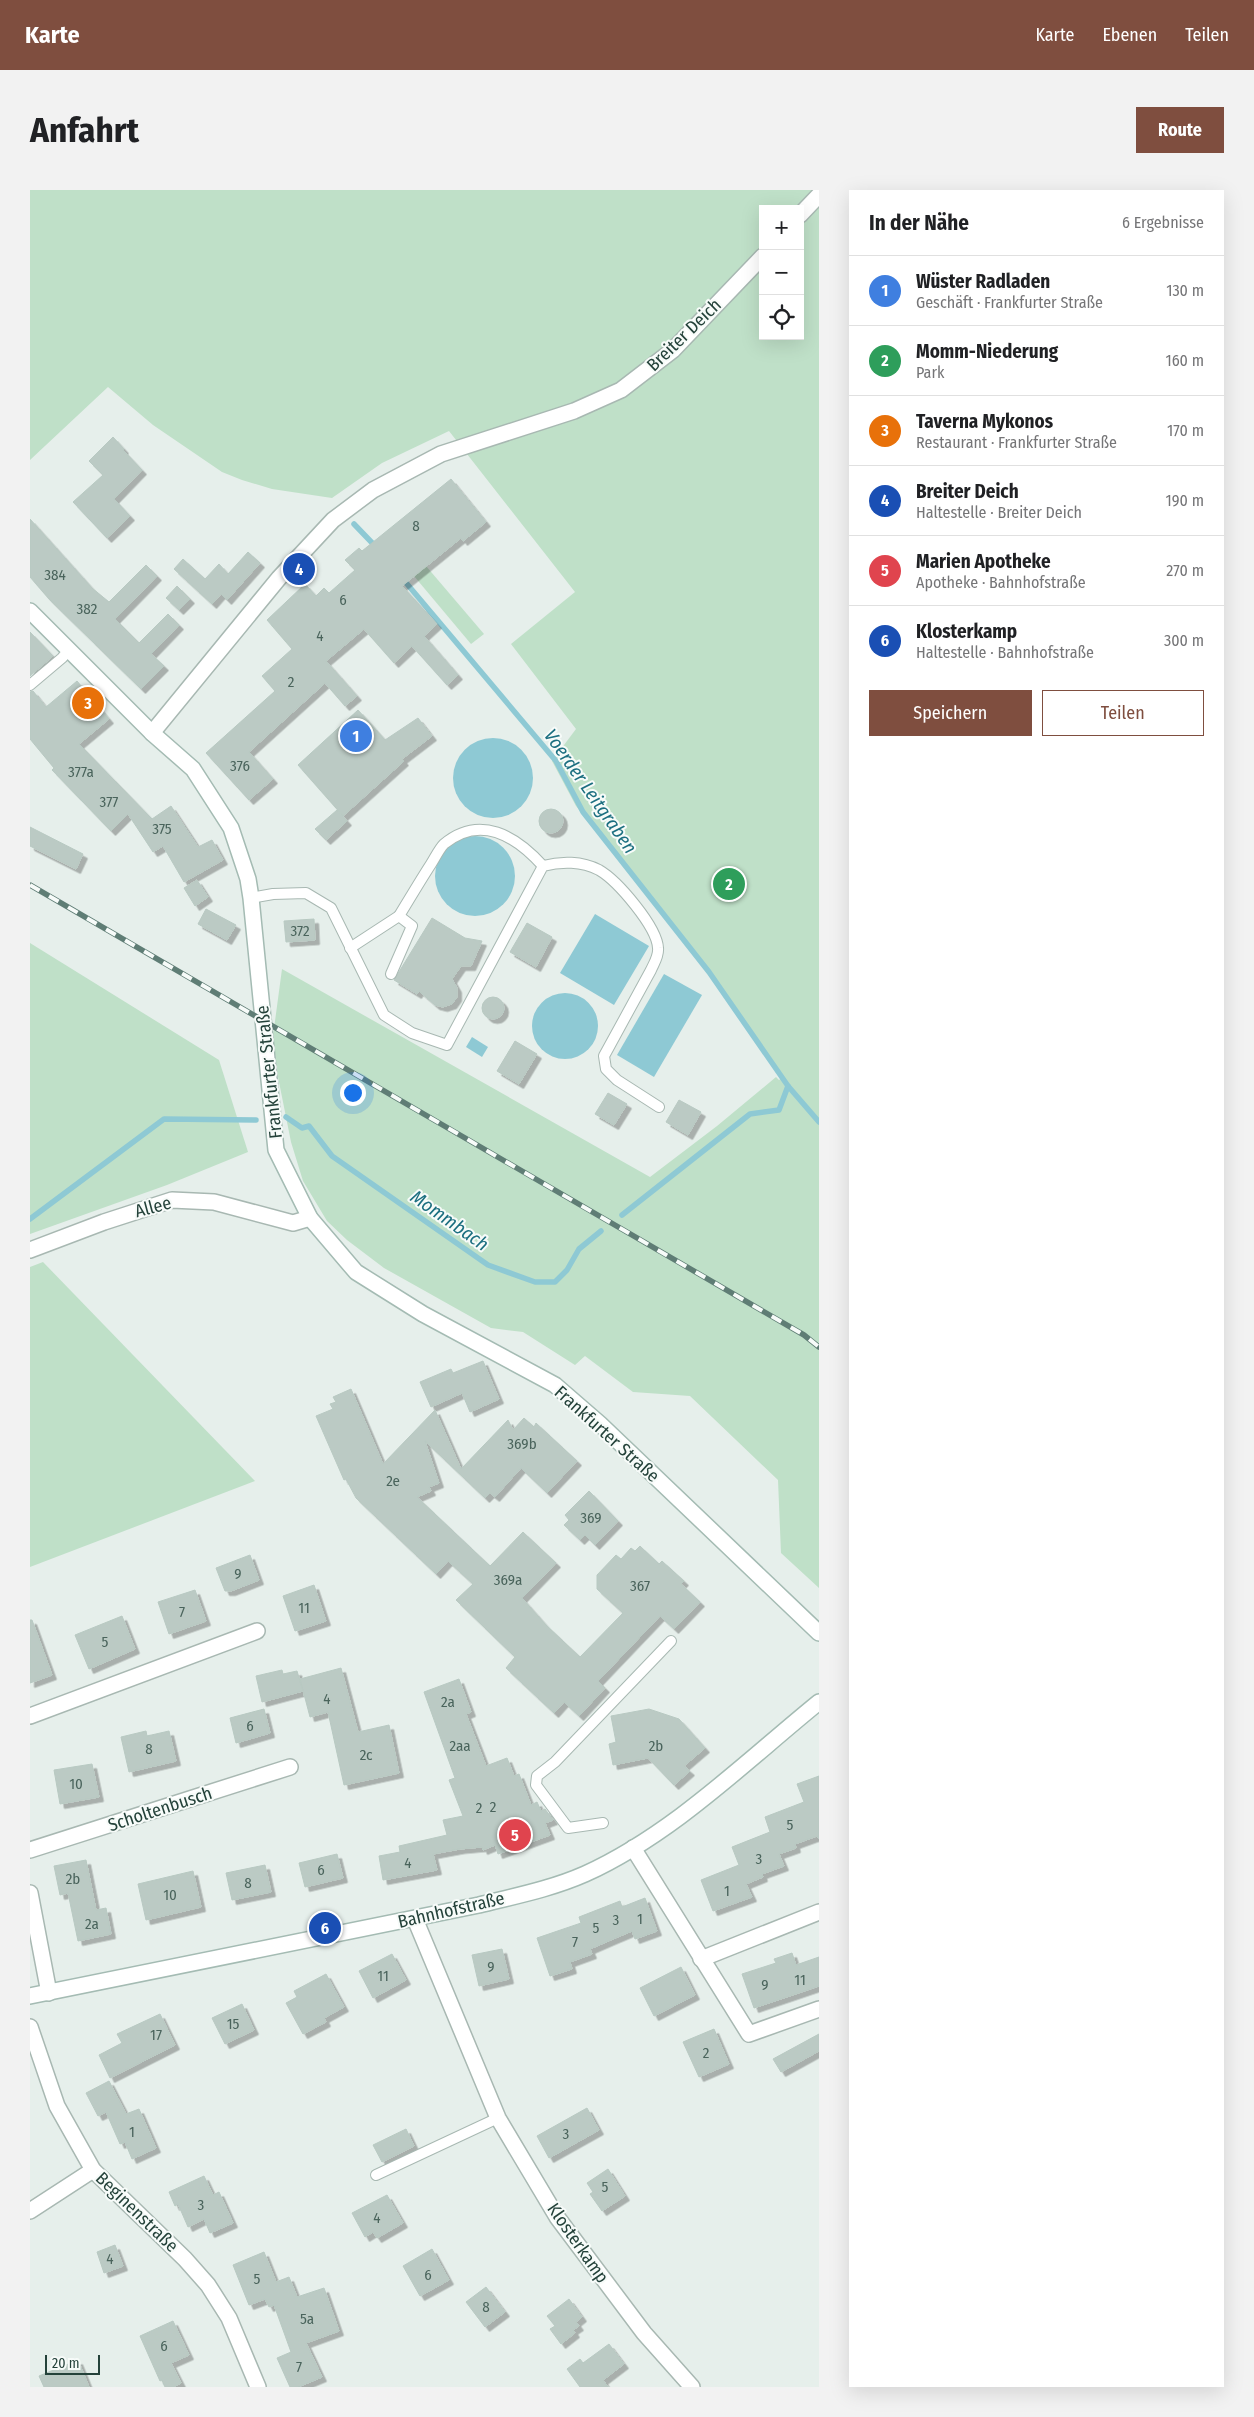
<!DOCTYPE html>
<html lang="de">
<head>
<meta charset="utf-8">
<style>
  body { margin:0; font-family:"Fira Sans Condensed",sans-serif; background:#f2f2f2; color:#202124 }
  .controls { position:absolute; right:15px; top:15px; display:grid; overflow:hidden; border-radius:0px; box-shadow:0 5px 20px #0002 }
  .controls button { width:45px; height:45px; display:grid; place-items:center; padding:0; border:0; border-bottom:1px solid #e0e0e0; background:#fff; color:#202124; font:25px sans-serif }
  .scale { position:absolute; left:15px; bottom:12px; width:55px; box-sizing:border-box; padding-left:5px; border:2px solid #24423a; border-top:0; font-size:14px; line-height:18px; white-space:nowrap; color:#24423a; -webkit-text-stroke:4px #f7fbf9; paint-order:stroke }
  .you { position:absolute; left:322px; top:902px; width:18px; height:18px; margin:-12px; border:4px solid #fff; border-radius:50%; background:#1a73e8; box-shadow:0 0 0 8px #1a73e833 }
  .badge { display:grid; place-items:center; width:32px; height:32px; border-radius:50%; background:#7f4e3f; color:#fff; font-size:16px; font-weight:700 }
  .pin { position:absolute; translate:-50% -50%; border:2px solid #fff; box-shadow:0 1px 5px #0006 }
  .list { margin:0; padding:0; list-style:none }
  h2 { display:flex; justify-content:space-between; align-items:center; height:65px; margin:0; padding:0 20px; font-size:21px }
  h2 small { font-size:16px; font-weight:400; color:#757577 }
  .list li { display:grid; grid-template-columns:32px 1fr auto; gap:15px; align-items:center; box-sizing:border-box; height:70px; padding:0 20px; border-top:1px solid #e0e0e0 }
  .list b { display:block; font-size:19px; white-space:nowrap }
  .list p { margin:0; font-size:16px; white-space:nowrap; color:#757577 }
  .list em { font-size:16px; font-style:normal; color:#757577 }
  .actions { display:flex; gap:10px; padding:15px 20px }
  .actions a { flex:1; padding:11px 0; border:1px solid #7f4e3f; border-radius:0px; text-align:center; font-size:18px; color:#7f4e3f }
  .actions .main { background:#7f4e3f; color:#fff }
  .icon { flex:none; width:28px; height:28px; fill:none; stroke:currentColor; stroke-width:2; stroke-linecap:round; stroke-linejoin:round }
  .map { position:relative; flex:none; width:789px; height:2197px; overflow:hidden; border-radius:0px }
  header { display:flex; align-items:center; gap:30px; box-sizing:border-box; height:70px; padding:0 25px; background:#7f4e3f; color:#fff }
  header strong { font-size:24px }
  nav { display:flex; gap:28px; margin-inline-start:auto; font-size:18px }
  .intro { display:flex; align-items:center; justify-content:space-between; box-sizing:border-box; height:120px; padding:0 30px }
  h1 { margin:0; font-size:35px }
  .button { padding:12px 22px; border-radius:0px; background:#7f4e3f; color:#fff; font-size:18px; font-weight:700 }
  main { display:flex; gap:30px; padding:0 30px }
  aside { flex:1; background:#fff; border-radius:0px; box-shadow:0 5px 20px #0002 }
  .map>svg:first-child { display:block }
  .green { fill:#bfe0c8; fill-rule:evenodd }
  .water { fill:#8ec9d4 }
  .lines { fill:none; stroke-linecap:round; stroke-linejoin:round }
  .stream { stroke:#8ec9d4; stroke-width:5.5 }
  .building { fill:#bbcac4; stroke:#b8c9c2; filter:url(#shadow) }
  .lane-casing { stroke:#a8b8b2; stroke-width:12 }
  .street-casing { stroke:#a8b8b2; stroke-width:18 }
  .secondary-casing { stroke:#a4bbb3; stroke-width:18 }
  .lane { stroke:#fff; stroke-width:10 }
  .street { stroke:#fff; stroke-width:15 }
  .secondary { stroke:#fff; stroke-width:15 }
  .rail-casing { stroke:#5f7d75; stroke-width:5.5 }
  .rail { stroke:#f7fbf9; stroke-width:4; stroke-dasharray:11; stroke-linecap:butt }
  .labels { text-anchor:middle; stroke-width:4; stroke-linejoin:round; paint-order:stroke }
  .number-label { font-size:15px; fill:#4a645c }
  .street-label { font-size:18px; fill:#24423a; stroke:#f7fbf9 }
  .water-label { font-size:19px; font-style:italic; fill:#1c6f80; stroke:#f7fbf9 }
</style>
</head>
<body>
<header>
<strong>Karte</strong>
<nav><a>Karte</a><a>Ebenen</a><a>Teilen</a></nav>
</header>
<div class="intro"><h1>Anfahrt</h1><a class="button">Route</a></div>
<main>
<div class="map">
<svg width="789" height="2197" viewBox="0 0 789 2197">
  <defs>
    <filter id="shadow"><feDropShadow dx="4.5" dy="4.5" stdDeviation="0" flood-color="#0004"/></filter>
  </defs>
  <rect width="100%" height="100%" fill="#e6efeb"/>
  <g class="green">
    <path d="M0,0h789v1398l-38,-35 -3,-73 -88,-84 -57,-4 -48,-36 -10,9 -52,-33 -32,-4 -107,-60 -37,-28 -20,-19 -24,-40 -12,-39 -13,-65 -5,-41 9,-67 368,208 67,-51 59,-49 3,3 4,-3 -80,-116 -127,-155 -24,-45 24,-32 -65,-85 64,-52 -126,-161 -67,32 -50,35 -60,-9 -30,-9 -20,-8 -69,-47 -45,-38 -78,73zM733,19h37v127h-37z"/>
    <polygon points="396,376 454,444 441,454 384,386"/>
    <polygon points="0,753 189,870 218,962 137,995 0,1044"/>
    <polygon points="13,1072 225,1291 0,1377 0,1077"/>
  </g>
  <g class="water">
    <circle cx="463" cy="588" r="40"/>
    <circle cx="445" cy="686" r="40"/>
    <polygon points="565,724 619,756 584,815 530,783"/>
    <polygon points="634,784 672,805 624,887 587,865"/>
    <circle cx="535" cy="836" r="33"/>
    <polygon points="442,847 458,857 452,867 436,857"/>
  </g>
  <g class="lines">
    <g class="stream">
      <polyline points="324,334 347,358"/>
      <polyline points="372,388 526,571 553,622 679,782 758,896 789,932"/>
      <polyline points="256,927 272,938 279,936 302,966 458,1075 505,1092 525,1092 537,1080 549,1059 571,1041"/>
      <polyline points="592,1025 720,924 749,920 758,896"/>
      <polyline points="0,1029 134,929 226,930"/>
    </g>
  </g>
  <g class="building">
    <polygon points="83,247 94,259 93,260 112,280 84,309 100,326 77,348 43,312 73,285 59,271"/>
    <polygon points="421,289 456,332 433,351 431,348 372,396 407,434 394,446 428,485 417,495 382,456 364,473 334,439 296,471 327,506 315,516 295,493 219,562 243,589 219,610 176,563 245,501 232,486 262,459 237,430 275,394 286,406 294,398 299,403 325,380 315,370 329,358 332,361"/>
    <polygon points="0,329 62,398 79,412 116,375 127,386 85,429 109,453 138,424 149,435 121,464 134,476 111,499 19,409 0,387"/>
    <polygon points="218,362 230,373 197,410 191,404 182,414 144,379 153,369 175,389 189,374 198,384"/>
    <polygon points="147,396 160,409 149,420 136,408"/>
    <polygon points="0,442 23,466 0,486"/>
    <polygon points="47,491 79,529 49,554 122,629 141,616 168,657 182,650 193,670 154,692 133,656 123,662 98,624 81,641 22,580 24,578 0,549 0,502 3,501 16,517"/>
    <polygon points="328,520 355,550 388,528 402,546 372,569 374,571 313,626 268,575"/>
    <circle cx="521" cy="631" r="12"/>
    <polygon points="307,620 317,631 296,650 285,639"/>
    <polygon points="0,637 53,664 46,679 0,656"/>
    <polygon points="167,690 178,707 165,716 154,698"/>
    <polygon points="176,719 206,735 197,750 168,734"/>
    <polygon points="402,728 435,748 452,751 441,776 431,776 422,789 427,798 427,807 422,814 413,817 405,815 389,801 387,804 364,790"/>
    <polygon points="284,729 285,750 256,752 254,731"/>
    <polygon points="497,733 522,747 506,777 480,762"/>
    <circle cx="463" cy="818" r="11"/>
    <polygon points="485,851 507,864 489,894 467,881"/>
    <polygon points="578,903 597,914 584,935 565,924"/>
    <polygon points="649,910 671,922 658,945 636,932"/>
    <polygon points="453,1171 469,1209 440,1222 432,1203 401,1217 390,1192 421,1179 423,1183"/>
    <polygon points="321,1199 353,1274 405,1220 431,1279 478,1230 483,1240 494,1228 504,1237 506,1233 547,1271 517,1303 491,1278 465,1307 460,1303 455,1308 395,1251 409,1293 399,1297 401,1301 387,1307 460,1376 493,1342 526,1373 492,1408 516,1435 550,1467 593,1423 567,1399 567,1385 586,1365 591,1369 601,1358 605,1361 610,1356 629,1374 632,1371 654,1391 651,1394 670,1412 644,1439 630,1426 568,1491 575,1498 549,1526 534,1512 524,1523 476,1478 485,1467 426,1410 443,1394 418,1371 406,1384 326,1308 316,1289 314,1290 286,1226 303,1219 300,1214 306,1212 303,1207"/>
    <polygon points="559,1301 588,1331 565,1355 555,1345 550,1350 534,1335 539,1330 535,1325"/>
    <polygon points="220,1365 229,1390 201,1401 195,1401 186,1378"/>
    <polygon points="284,1395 296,1431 265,1441 253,1406"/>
    <polygon points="165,1400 176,1431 139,1444 128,1412"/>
    <polygon points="92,1426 105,1459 59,1479 45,1445"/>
    <polygon points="0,1430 2,1430 22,1485 0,1493"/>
    <polygon points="311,1478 328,1542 359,1535 369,1583 314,1595 298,1522 280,1527 270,1489"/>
    <polygon points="252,1480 253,1484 267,1481 273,1501 232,1512 226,1486"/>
    <polygon points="429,1489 441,1522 436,1524 456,1576 477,1568 484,1586 489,1584 501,1615 507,1612 511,1621 515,1619 523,1630 515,1633 520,1645 468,1664 465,1655 453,1660 452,1657 430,1659 403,1664 407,1680 353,1690 349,1666 370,1662 369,1656 417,1645 413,1630 433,1626 419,1590 425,1588 394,1502"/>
    <polygon points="234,1519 240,1543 206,1553 200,1528"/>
    <polygon points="619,1519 649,1529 675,1558 654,1576 660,1581 644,1595 618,1568 583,1575 579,1554 586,1552 581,1526"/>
    <polygon points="116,1541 117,1546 139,1541 146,1571 99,1582 91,1547"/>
    <polygon points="62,1574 69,1607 30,1614 24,1580"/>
    <polygon points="789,1586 789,1649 787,1646 765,1654 766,1658 749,1664 754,1676 732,1684 733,1687 716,1694 722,1707 683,1721 671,1690 709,1675 702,1657 740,1642 735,1627 774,1612 767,1594"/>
    <polygon points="307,1664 313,1688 275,1697 269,1673"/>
    <polygon points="56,1670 66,1720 76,1718 81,1744 48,1751 38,1703 30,1705 24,1676"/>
    <polygon points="235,1675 241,1702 202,1710 196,1683"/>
    <polygon points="163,1681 171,1717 116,1730 108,1694"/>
    <polygon points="615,1708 627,1741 605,1749 602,1741 583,1749 560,1759 562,1764 540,1772 542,1779 520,1786 507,1748 551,1733 549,1727 590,1711 592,1717"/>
    <polygon points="472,1759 479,1789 449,1796 442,1765"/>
    <polygon points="762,1763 766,1775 789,1767 789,1796 724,1818 712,1784 746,1773 744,1769"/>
    <polygon points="362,1764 376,1790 343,1808 329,1781"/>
    <polygon points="651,1777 665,1805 624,1826 610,1798"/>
    <polygon points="296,1784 314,1817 294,1828 296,1832 273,1844 256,1813 267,1807 264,1801"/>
    <polygon points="212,1814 224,1840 195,1854 182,1828"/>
    <polygon points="130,1824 145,1855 80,1888 69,1865 92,1853 87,1844"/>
    <polygon points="684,1839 699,1874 669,1887 653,1852"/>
    <polygon points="789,1844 789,1861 751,1882 743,1869"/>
    <polygon points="79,1891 96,1924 109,1919 126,1958 102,1969 95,1952 90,1954 76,1922 68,1926 56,1903"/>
    <polygon points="557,1918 569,1940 519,1968 507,1946"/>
    <polygon points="376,1939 384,1956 352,1972 343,1955"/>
    <polygon points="578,1979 595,2006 572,2021 560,2004 563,2002 557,1993"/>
    <polygon points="174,1986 183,2005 189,2002 203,2033 180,2043 174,2029 158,2037 148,2014 145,2016 139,2002"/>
    <polygon points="357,2005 373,2033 347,2048 343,2042 335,2047 322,2023"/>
    <polygon points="85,2055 93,2076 74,2083 67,2062"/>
    <polygon points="402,2059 419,2090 390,2106 373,2076"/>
    <polygon points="234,2062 246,2092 259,2087 267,2107 294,2098 309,2141 276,2153 292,2187 268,2197 260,2197 247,2168 261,2162 244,2115 239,2117 235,2109 219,2115 203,2075"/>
    <polygon points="456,2097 475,2122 455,2137 436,2112"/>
    <polygon points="539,2109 552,2127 546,2132 549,2136 543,2140 545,2143 531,2154 520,2139 525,2136 517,2126"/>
    <polygon points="143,2131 159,2165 141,2173 151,2193 143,2197 135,2197 132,2190 130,2191 110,2146"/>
    <polygon points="579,2154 594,2174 573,2190 578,2197 550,2197 537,2179 550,2169 553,2173"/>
    <polygon points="48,2170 59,2197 14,2197 9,2186"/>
  </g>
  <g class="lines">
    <g class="lane-casing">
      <g id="lane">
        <polyline points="0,495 32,468 39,460"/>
        <path d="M221,708l22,-4 33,-1 25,15 53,107 28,18 35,12 96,-179c18,-5 39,-5 56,4 19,11 58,57 59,78 1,8 -4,15 -7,22l-47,86 2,13 11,11 42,27"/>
        <path d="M369,726c11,-18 21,-35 32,-52 4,-6 8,-15 13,-20 36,-30 72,-8 99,22"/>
        <polyline points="320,758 369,726 382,736 361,784"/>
        <polyline points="573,1633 538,1638 506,1595 507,1586 525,1572 641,1451"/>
        <polyline points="346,1985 468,1928"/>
      </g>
    </g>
    <g class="street-casing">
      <g id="street">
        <polyline points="770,25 789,5"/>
        <polyline points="122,543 249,388 303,330 343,300 411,264 544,221 591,200 643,160 733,66"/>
        <polyline points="0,1060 74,1032 142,1010 184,1012 263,1033 280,1028"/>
        <polyline points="0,1526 227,1441"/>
        <polyline points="603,1658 719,1844 789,1819"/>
        <polyline points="0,1660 260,1577"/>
        <polyline points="0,1703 19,1803"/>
        <polyline points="385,1729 468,1928 527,2027 614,2143 662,2197"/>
        <polyline points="671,1769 789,1722"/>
        <polyline points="0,1837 27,1916 63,1980 155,2069 178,2095 199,2128 228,2197"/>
        <polyline points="0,2021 63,1980"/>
      </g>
    </g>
    <g class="secondary-casing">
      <g id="secondary">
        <polyline points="0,421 122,543 163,579 201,638 218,689 221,708 246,960 280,1028 326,1082 393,1124 525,1195 570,1234 789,1443"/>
        <path d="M0,1806l449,-91c36,-9 72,-16 106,-31 88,-40 160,-112 234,-172"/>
      </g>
    </g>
    <use href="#lane" class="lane"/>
    <use href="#street" class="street"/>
    <use href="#secondary" class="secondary"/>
    <g class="rail-casing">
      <polyline id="rail" points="0,695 774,1145 789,1157"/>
    </g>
    <use href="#rail" class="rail"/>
  </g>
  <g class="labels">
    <g class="number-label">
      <text x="386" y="341">8</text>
      <text x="25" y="390">384</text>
      <text x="313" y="415">6</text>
      <text x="57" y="424">382</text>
      <text x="290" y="451">4</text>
      <text x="261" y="497">2</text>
      <text x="210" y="581">376</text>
      <text x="51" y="587">377a</text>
      <text x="79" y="617">377</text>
      <text x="132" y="644">375</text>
      <text x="270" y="746">372</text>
      <text x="492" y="1259">369b</text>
      <text x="363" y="1296">2e</text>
      <text x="561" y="1333">369</text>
      <text x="208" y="1389">9</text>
      <text x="478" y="1395">369a</text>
      <text x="610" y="1401">367</text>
      <text x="274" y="1423">11</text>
      <text x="152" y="1427">7</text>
      <text x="75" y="1457">5</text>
      <text x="297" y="1514">4</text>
      <text x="418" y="1517">2a</text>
      <text x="220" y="1541">6</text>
      <text x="430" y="1561">2aa</text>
      <text x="626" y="1561">2b</text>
      <text x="119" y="1564">8</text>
      <text x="336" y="1570">2c</text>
      <text x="46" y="1599">10</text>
      <text x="463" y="1622">2</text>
      <text x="449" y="1623">2</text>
      <text x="760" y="1640">5</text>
      <text x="729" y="1674">3</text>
      <text x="378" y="1678">4</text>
      <text x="291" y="1685">6</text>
      <text x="43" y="1694">2b</text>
      <text x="218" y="1698">8</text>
      <text x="697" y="1706">1</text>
      <text x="140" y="1710">10</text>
      <text x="610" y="1734">1</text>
      <text x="586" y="1735">3</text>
      <text x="62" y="1739">2a</text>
      <text x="566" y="1743">5</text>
      <text x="545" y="1757">7</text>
      <text x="461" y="1782">9</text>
      <text x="353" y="1791">11</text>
      <text x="770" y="1795">11</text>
      <text x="735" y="1800">9</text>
      <text x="203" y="1839">15</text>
      <text x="126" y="1850">17</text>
      <text x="676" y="1868">2</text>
      <text x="102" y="1947">1</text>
      <text x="536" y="1949">3</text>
      <text x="575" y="2002">5</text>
      <text x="171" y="2020">3</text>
      <text x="347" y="2033">4</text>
      <text x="80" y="2074">4</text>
      <text x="398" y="2090">6</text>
      <text x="227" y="2094">5</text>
      <text x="456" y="2122">8</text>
      <text x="277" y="2134">5a</text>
      <text x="134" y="2161">6</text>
      <text x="269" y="2182">7</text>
    </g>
    <g class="street-label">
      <text transform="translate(654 145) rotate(-44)" y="6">Breiter Deich</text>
      <text transform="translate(239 882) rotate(-96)" y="6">Frankfurter Straße</text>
      <text transform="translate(123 1017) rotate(-15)" y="6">Allee</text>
      <text transform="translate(577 1244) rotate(42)" y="6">Frankfurter Straße</text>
      <text transform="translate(130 1619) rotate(-18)" y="6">Scholtenbusch</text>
      <text transform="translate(421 1720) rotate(-13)" y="6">Bahnhofstraße</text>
      <text transform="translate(107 2022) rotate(44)" y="6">Beginenstraße</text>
      <text transform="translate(548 2053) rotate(55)" y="6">Klosterkamp</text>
    </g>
    <g class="water-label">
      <text transform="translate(561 601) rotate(55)" y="7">Voerder Leitgraben</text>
      <text transform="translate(420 1030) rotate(35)" y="7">Mommbach</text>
    </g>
  </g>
</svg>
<div class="controls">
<button>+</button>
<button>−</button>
<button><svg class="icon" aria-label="locate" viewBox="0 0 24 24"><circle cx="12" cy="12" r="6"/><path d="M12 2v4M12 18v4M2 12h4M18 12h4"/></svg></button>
</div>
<div class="scale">20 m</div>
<div class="you"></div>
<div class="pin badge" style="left:326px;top:546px;background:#3f7fe0">1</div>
<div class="pin badge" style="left:699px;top:694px;background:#2e9e5b">2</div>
<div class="pin badge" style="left:58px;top:513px;background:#e8710a">3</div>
<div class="pin badge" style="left:269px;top:379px;background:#1a4fb4">4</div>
<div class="pin badge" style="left:485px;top:1645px;background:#e0444e">5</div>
<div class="pin badge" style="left:295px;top:1738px;background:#1a4fb4">6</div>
</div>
<aside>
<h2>In der Nähe<small>6 Ergebnisse</small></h2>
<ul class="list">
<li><span class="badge" style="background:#3f7fe0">1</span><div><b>Wüster Radladen</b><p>Geschäft · Frankfurter Straße</p></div><em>130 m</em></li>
<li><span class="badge" style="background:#2e9e5b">2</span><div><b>Momm-Niederung</b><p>Park</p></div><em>160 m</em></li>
<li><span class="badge" style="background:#e8710a">3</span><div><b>Taverna Mykonos</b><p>Restaurant · Frankfurter Straße</p></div><em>170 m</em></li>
<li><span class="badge" style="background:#1a4fb4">4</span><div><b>Breiter Deich</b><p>Haltestelle · Breiter Deich</p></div><em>190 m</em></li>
<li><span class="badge" style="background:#e0444e">5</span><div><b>Marien Apotheke</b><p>Apotheke · Bahnhofstraße</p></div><em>270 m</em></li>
<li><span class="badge" style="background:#1a4fb4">6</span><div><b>Klosterkamp</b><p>Haltestelle · Bahnhofstraße</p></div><em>300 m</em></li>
</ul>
<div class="actions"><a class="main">Speichern</a><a>Teilen</a></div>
</aside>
</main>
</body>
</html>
